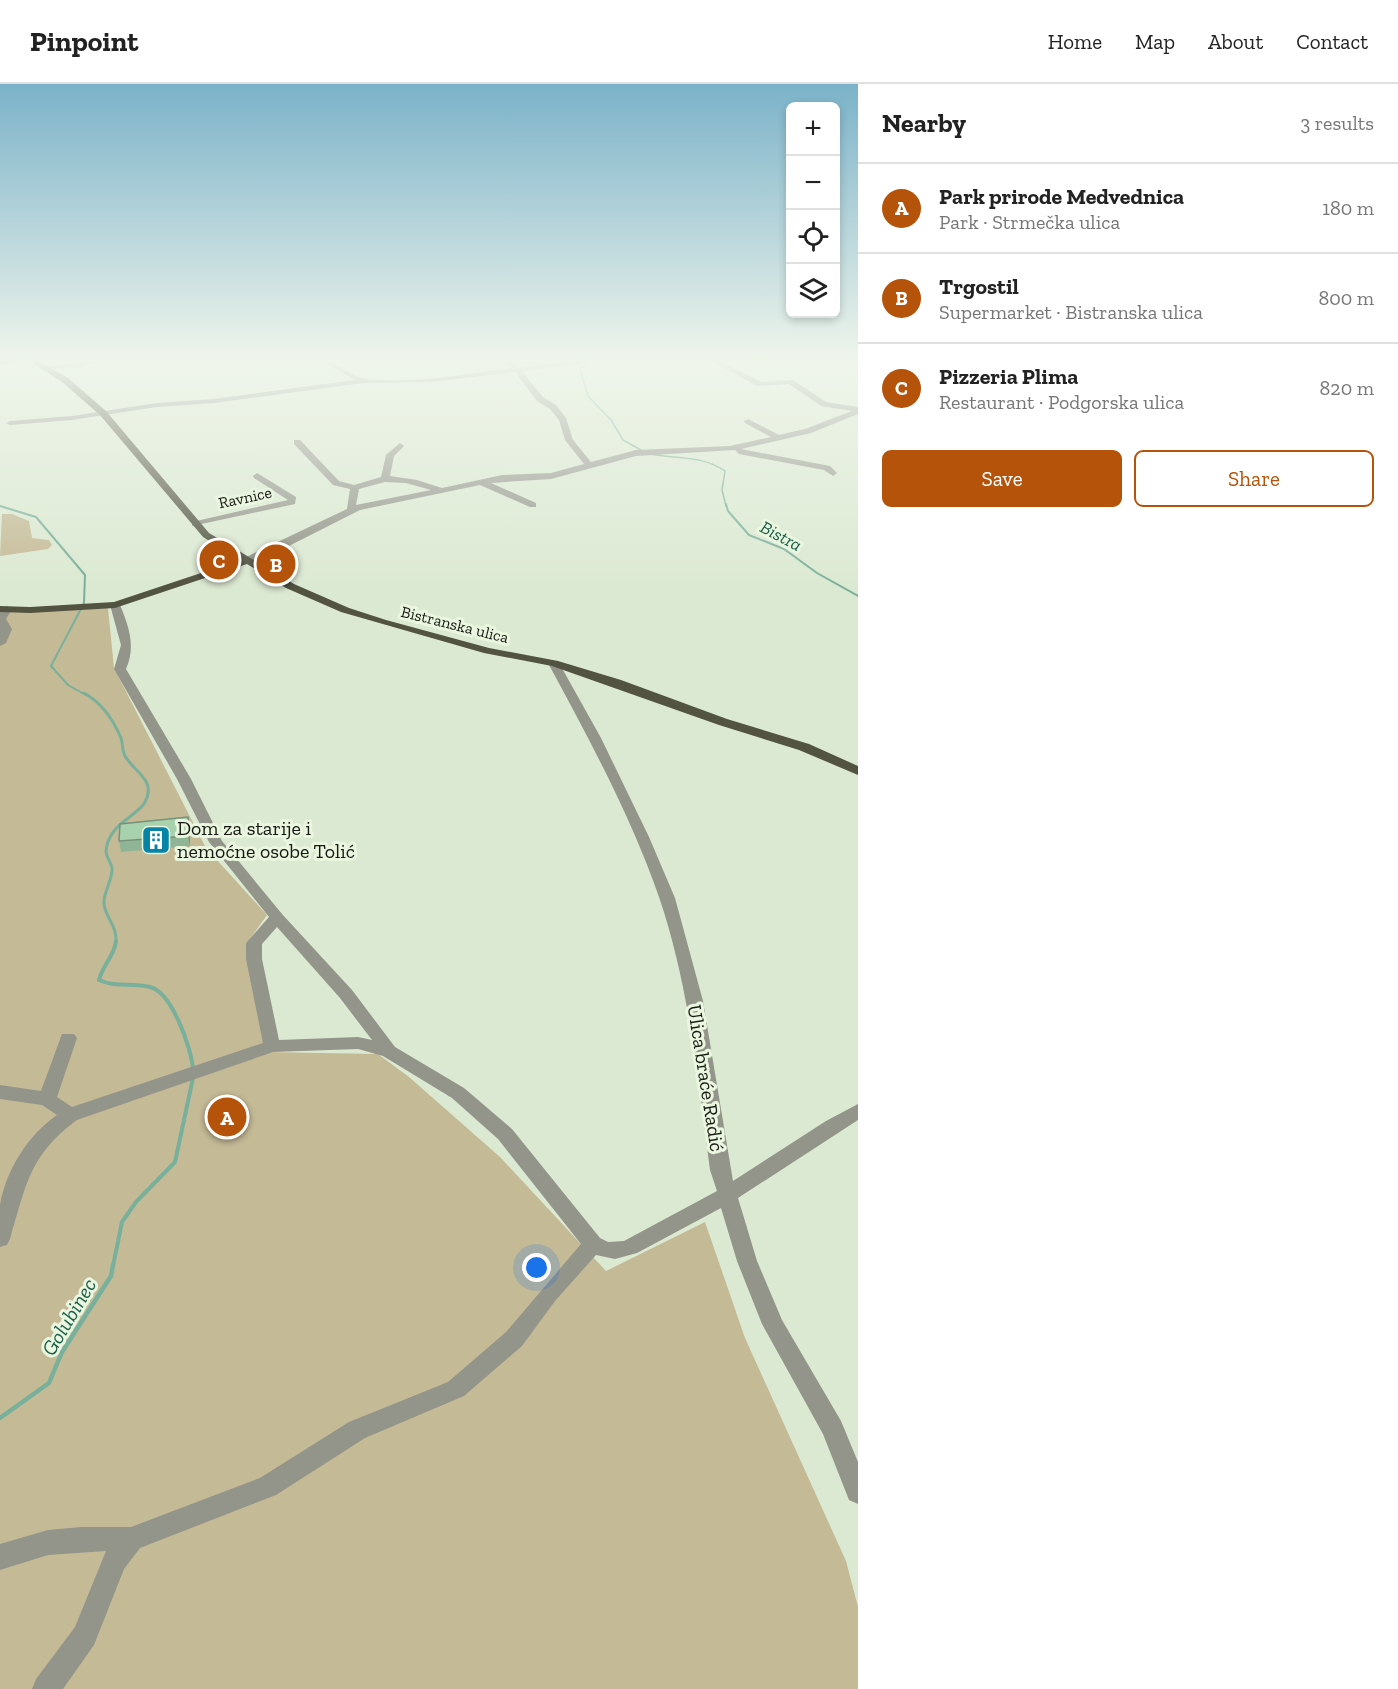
<!DOCTYPE html>
<html lang="en">
<head>
<meta charset="utf-8">
<style>
  body { margin:0; font-family:"Zilla Slab",serif; background:#f2f2f2; color:#222 }
  .controls { position:absolute; right:18px; top:18px; display:grid; overflow:hidden; border-radius:9px; box-shadow:0 3px 9px #0003 }
  .controls button { width:54px; height:54px; display:grid; place-items:center; padding:0; border:0; border-bottom:2px solid #e0e0e0; background:#fff; color:#222; font:30px sans-serif }
  .you { position:absolute; left:537px; top:1184px; width:21px; height:21px; margin:-15px; border:4px solid #fff; border-radius:50%; background:#1a73e8; box-shadow:0 0 0 9px #1a73e833 }
  .badge { display:grid; place-items:center; width:39px; height:39px; border-radius:50%; background:#b45309; color:#fff; font-size:20px; font-weight:700 }
  .pin { position:absolute; translate:-50% -50%; border:3px solid #fff; box-shadow:0 2px 6px #0006 }
  .list { margin:0; padding:0; list-style:none }
  h2 { display:flex; justify-content:space-between; align-items:center; height:78px; margin:0; padding:0 24px; font-size:26px }
  h2 small { font-size:20px; font-weight:400; color:#767676 }
  .list li { display:grid; grid-template-columns:39px 1fr auto; gap:18px; align-items:center; box-sizing:border-box; height:90px; padding:0 24px; border-top:2px solid #e0e0e0 }
  .list b { display:block; font-size:22px; white-space:nowrap }
  .list p { margin:0; font-size:20px; white-space:nowrap; color:#767676 }
  .list em { font-size:20px; font-style:normal; color:#767676 }
  .actions { display:flex; gap:12px; padding:18px 24px }
  .actions a { flex:1; padding:14px 0; border:2px solid #b45309; border-radius:9px; text-align:center; font-size:21px; color:#b45309 }
  .actions .main { background:#b45309; color:#fff }
  .icon { flex:none; width:33px; height:33px; fill:none; stroke:currentColor; stroke-width:2; stroke-linecap:round; stroke-linejoin:round }
  .map { position:relative; flex:none; width:858px; height:1605px; overflow:hidden }
  header { display:flex; align-items:center; gap:36px; box-sizing:border-box; height:84px; padding:0 30px; background:#fff; border-bottom:2px solid #e0e0e0 }
  header strong { font-size:28px }
  nav { display:flex; gap:33px; margin-inline-start:auto; font-size:21px }
  main { display:flex }
  aside { flex:1; background:#fff }
  .map>svg:first-child { display:block }
  .green { fill:#c5ba96 }
  .lines { fill:none; stroke-linecap:round; stroke-linejoin:round }
  .stream-far4 { stroke:#79b09b; stroke-width:1.5 }
  .stream-far3 { stroke:#79b09b; stroke-width:2 }
  .stream-far2 { stroke:#79b09b; stroke-width:3 }
  .stream-far1 { stroke:#79b09b; stroke-width:4 }
  .stream { stroke:#79b09b; stroke-width:4.5 }
  .minor { fill:#93948a; fill-rule:evenodd }
  .major { fill:#525341; fill-rule:evenodd }
  .wall { fill:#90b496 }
  .shaded-wall { fill:#76927a }
  .building { fill:#a8d1ae; stroke:#76927a; stroke-width:1.5 }
  .labels { text-anchor:middle; stroke-width:6; stroke-linejoin:round; paint-order:stroke }
  .far-street-label { font-size:16px; fill:#151911; stroke:#eaf6df }
  .far-water-label { font-size:18px; font-style:italic; fill:#195e49; stroke:#eaf6df }
  .poi-label { font-size:20px; fill:#151911; stroke:#eaf6df; text-anchor:start }
  .street-label { font-size:20px; fill:#151911; stroke:#eaf6df }
  .water-label { font-size:21px; font-style:italic; fill:#195e49; stroke:#eaf6df }
</style>
</head>
<body>
<header>
<strong>Pinpoint</strong>
<nav><a>Home</a><a>Map</a><a>About</a><a>Contact</a></nav>
</header>
<main>
<div class="map">
<svg width="858" height="1605" viewBox="0 0 858 1605">
  <rect width="100%" height="100%" fill="#dce9d2"/>
  <g class="green">
    <polygon points="2,430 12,430 29,437 32,454 49,456 52,461 48,465 0,472"/>
    <polygon points="108,524 114,584 206,764 267,831 247,859 267,968 378,970 409,993 500,1073 606,1187 705,1138 745,1254 846,1477 858,1523 858,1605 0,1605 0,528"/>
  </g>
  <g class="lines">
    <g class="stream-far4">
      <polyline points="586,277 589,279 580,285 588,312 611,336 623,356 641,366"/>
      <polyline points="17,278 28,276"/>
      <path d="M650,370c26,5 52,1 75,17l-3,19 4,16"/>
    </g>
    <g class="stream-far3">
      <polyline points="726,420 728,427 749,451 784,465 817,489 858,512"/>
      <polyline points="0,422 36,433 85,491 84,519 51,582 68,601 86,611"/>
    </g>
    <path class="stream-far2" d="M84,609c18,10 29,26 37,45 2,6 1,13 4,18 9,16 32,24 20,46 -7,14 -37,22 -39,49 0,6 5,11 6,17 1,12 -9,24 -8,36 2,15 13,21 12,38"/>
    <g class="stream-far1">
      <path d="M116,857c-1,14 -14,25 -17,39 17,8 34,2 51,7 22,5 41,61 43,81"/>
      <polyline points="113,1182 122,1138 136,1118 175,1078 193,994"/>
    </g>
    <polyline class="stream" points="0,1334 49,1299 62,1268 111,1192 113,1181"/>
    <g class="minor">
      <polygon points="18,276 18,278 0,281 0,277"/>
      <polygon points="92,276 105,276 79,283 46,285 42,283"/>
      <path d="M320,276c17,0 29,17 46,19 43,5 102,-5 145,-11l-8,-8h7l8,8 65,-8h22l-83,11 21,26 13,8 10,13 7,22 18,22 45,-12 94,-4 41,-9 -26,-14 -1,-2 4,-2 31,16 26,-6 47,-18 -31,-5 -32,-22 -32,2 -47,-26h9l42,22 32,-2 33,22 32,5v7l-47,19 -70,16 89,17 7,7 -4,3 -9,-6 -85,-16 -4,-4 -99,6 -85,23 -60,4 45,20v4h-6l-50,-22 -120,25 -81,41 -33,13 -5,-3 1,-2 105,-50 3,-20 -17,-4 -39,-41v-4h6l39,41 15,4 27,-8 5,-22 14,-12 4,3 -10,10 -4,20 27,4 25,8 60,-13 49,-2 33,-9 -19,-24 -6,-20 -9,-11 -13,-8 -22,-29 -84,10 -68,1 -149,20 -57,4 -85,13 -62,5 -4,-2 4,-2 62,-5 85,-13 57,-4 141,-19zM385,398l21,1 25,7 -75,15 3,-16z"/>
      <polygon points="257,389 296,413 295,420 192,442 192,438 288,416 254,394 253,392"/>
      <path d="M115,518l5,3c9,22 16,41 6,64l65,110 31,62 60,73 70,76 43,57 69,41 48,41 88,109 8,4 16,-1 93,-50 -7,-21c-12,-91 -21,-185 -51,-273 -28,-81 -70,-158 -111,-234l2,-2h8l43,77 48,99 26,61 28,103 30,180 93,-60 32,-17v16l-120,78 19,63 25,59 59,101 17,41v42l-9,-4 -26,-66 -61,-110 -25,-63 -16,-53 -84,45 -22,6 -19,-4 -41,46 -33,45 -58,50 -99,42 -89,57 -136,53 -16,21 -30,76 -31,44h-31l4,-10 39,-52 31,-76 -58,4 -48,15v-26l48,-14 33,-3h50l129,-49 89,-56 99,-40 58,-50 75,-88 -83,-105 -46,-41 -69,-42 -25,-7 -85,3 -196,68c-48,35 -51,66 -67,119l-3,6 -7,2c0,-13 0,-29 0,-42 6,-35 28,-70 57,-90l-15,-10 -42,-6v-14l41,6 21,-57h12l3,4 -20,59 15,10 191,-64 -17,-84v-16l23,-26 -60,-75 -32,-63 -63,-110 7,-24 -11,-40zM277,843l63,71 32,42 -14,-3 -79,3 -17,-81v-15z"/>
      <polygon points="7,522 12,525 6,535 12,545 6,559 0,562 0,528"/>
    </g>
    <polygon class="major" points="28,276 36,276 68,294 106,327 209,449 294,500 349,524 386,536 489,564 558,577 621,596 727,635 809,660 858,682 858,691 799,666 719,641 552,582 484,569 341,528 286,504 247,480 115,524 30,529 0,528 0,522 30,523 114,518 240,476 203,453 100,331 62,298"/>
  </g>
  <g class="wall">
    <polygon points="206,470 232,476 217,481 206,475"/>
    <polygon points="190,743 190,762 121,768 119,757"/>
  </g>
  <g class="shaded-wall">
    <polygon points="231,471 232,476 217,481 216,476"/>
    <polygon points="188,733 190,743 190,762 188,752"/>
  </g>
  <g class="building">
    <polygon points="222,465 231,471 216,476 206,470"/>
    <polygon points="188,733 188,752 119,757 120,740"/>
  </g>
  <linearGradient id="sky" x2="0" y2="1"><stop stop-color="#7bb2c9"/><stop offset="0.55" stop-color="#eff5eb"/><stop offset="1" stop-color="#eff5eb" stop-opacity="0"/></linearGradient>
  <rect width="858" height="501" fill="url(#sky)"/>
  <defs>
    <g id="building-square" transform="scale(1.5)"><rect x="-9" y="-9" width="18" height="18" rx="4" fill="#0684a8" stroke="#eaf6df"/><path d="M-4-6H4V6H1V3H-1V6H-4ZM-2.5-4.3h1.7v1.8h-1.7ZM.8-4.3h1.7v1.8H.8ZM-2.5-1h1.7V.8h-1.7ZM.8-1h1.7V.8H.8Z" fill="#fff"/></g>
  </defs>
  <g fill-rule="evenodd">
    <use href="#building-square" x="156" y="756"/>
  </g>
  <g class="labels">
    <g class="far-street-label">
      <text transform="translate(245 413) rotate(-12)" y="6">Ravnice</text>
      <text transform="translate(455 540) rotate(14)" y="6">Bistranska ulica</text>
    </g>
    <g class="far-water-label">
      <text transform="translate(781 452) rotate(28)" y="6">Bistra</text>
    </g>
    <g class="poi-label">
      <text x="177" y="751">Dom za starije i<tspan x="177" dy="23">nemoćne osobe Tolić</tspan></text>
    </g>
    <g class="street-label">
      <text transform="translate(706 994) rotate(81)" y="7">Ulica braće Radić</text>
    </g>
    <g class="water-label">
      <text transform="translate(69 1233) rotate(-59)" y="7">Golubinec</text>
    </g>
  </g>
</svg>
<div class="controls">
<button>+</button>
<button>−</button>
<button><svg class="icon" aria-label="locate" viewBox="0 0 24 24"><circle cx="12" cy="12" r="6"/><path d="M12 2v4M12 18v4M2 12h4M18 12h4"/></svg></button>
<button><svg class="icon" aria-label="layers" viewBox="0 0 24 24"><path d="M12 4l9 5-9 5-9-5zM3 14l9 5 9-5"/></svg></button>
</div>
<div class="you"></div>
<div class="pin badge" style="left:227px;top:1033px">A</div>
<div class="pin badge" style="left:276px;top:480px">B</div>
<div class="pin badge" style="left:219px;top:476px">C</div>
</div>
<aside>
<h2>Nearby<small>3 results</small></h2>
<ul class="list">
<li><span class="badge">A</span><div><b>Park prirode Medvednica</b><p>Park · Strmečka ulica</p></div><em>180 m</em></li>
<li><span class="badge">B</span><div><b>Trgostil</b><p>Supermarket · Bistranska ulica</p></div><em>800 m</em></li>
<li><span class="badge">C</span><div><b>Pizzeria Plima</b><p>Restaurant · Podgorska ulica</p></div><em>820 m</em></li>
</ul>
<div class="actions"><a class="main">Save</a><a>Share</a></div>
</aside>
</main>
</body>
</html>
